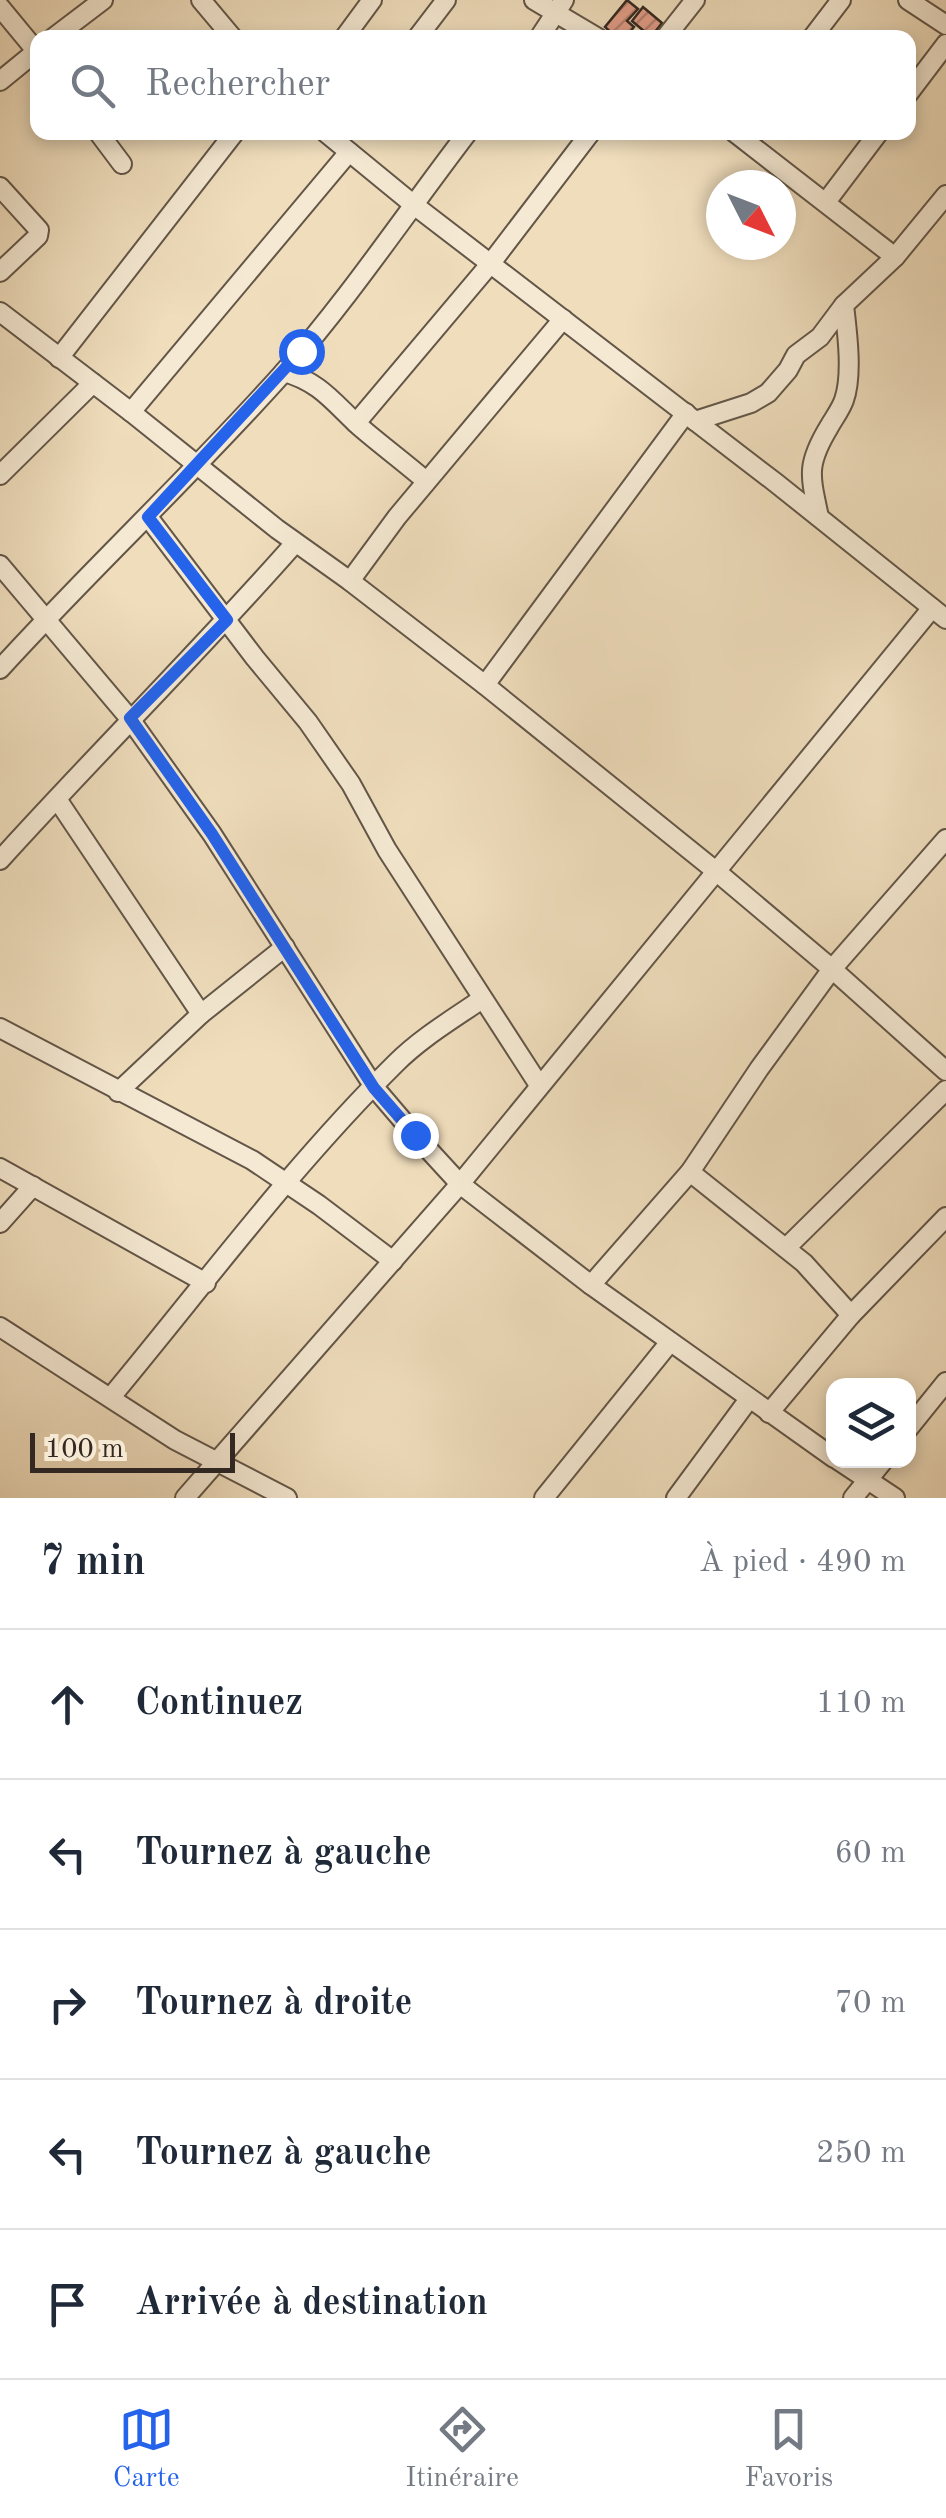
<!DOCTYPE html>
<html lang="fr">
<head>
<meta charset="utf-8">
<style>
  body { margin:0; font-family:"Old Standard TT",serif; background:#f6f6f7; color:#1f2937 }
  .controls { position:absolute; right:30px; bottom:30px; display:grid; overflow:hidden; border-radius:20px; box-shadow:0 5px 15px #0003 }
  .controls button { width:90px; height:90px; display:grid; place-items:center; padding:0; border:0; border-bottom:2px solid #e0e1e3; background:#fff; color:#1f2937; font:50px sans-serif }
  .compass { position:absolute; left:706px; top:170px; width:90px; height:90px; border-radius:50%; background:#fff; box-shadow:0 5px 15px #0003; rotate:132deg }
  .scale { position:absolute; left:30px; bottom:25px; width:205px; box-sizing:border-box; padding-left:10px; border:5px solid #342922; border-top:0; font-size:28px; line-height:35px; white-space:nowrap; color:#342922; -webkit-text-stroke:8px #f5e9d3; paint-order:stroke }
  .stop { position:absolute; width:30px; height:30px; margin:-22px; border:8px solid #2563eb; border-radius:50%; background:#fff }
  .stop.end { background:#2563eb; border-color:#fff; box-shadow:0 2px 10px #0008 }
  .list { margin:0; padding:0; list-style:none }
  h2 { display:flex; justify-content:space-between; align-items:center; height:130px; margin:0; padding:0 40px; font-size:42px }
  h2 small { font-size:32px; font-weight:400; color:#747a83 }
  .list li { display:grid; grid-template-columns:65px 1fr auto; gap:30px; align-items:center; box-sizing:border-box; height:150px; padding:0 40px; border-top:2px solid #e0e1e3 }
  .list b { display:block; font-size:38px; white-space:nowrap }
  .list em { font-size:32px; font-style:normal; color:#747a83 }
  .icon { flex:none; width:55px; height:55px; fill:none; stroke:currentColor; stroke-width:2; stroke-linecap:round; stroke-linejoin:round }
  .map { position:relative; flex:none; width:946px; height:1498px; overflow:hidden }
  .search { position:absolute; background:#fff; box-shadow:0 5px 15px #0003; left:30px; right:30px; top:30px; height:110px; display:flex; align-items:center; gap:25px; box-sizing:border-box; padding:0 35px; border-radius:20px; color:#747a83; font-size:38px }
  .sheet { height:880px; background:#fff }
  nav { display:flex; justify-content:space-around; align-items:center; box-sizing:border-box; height:140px; border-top:2px solid #e0e1e3; background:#fff; font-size:28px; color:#747a83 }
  nav a { display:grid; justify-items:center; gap:5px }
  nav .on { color:#2563eb }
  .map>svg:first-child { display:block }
  .building { fill:url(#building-hatch); stroke:#342922; stroke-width:2.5 }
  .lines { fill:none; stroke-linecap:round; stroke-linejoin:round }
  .minor-casing { stroke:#635648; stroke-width:22 }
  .minor { stroke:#f5e9d3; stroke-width:18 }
  .route { stroke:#2563eb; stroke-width:12 }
</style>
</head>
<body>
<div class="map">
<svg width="946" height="1498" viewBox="0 0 946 1498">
  <defs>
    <pattern id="building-hatch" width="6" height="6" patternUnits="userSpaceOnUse" patternTransform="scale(2.5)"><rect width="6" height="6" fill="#e19e88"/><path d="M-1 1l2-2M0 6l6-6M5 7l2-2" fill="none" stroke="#b7816f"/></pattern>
  </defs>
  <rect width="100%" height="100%" fill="#efddbc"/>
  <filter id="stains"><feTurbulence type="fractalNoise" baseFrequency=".002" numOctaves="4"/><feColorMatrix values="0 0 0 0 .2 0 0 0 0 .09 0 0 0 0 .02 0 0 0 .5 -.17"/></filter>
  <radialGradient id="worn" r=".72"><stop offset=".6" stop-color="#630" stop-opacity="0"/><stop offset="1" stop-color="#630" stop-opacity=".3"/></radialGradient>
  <g class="building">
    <polygon points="627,0 638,9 627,21 634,27 625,38 617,38 605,27"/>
    <polygon points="643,7 662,23 651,37 632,21"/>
  </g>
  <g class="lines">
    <g class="minor-casing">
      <g id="minor">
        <polyline points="201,0 233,38"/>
        <polyline points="534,0 598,38"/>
        <polyline points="908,0 946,25"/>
        <polyline points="0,7 38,53"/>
        <polyline points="53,38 103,0"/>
        <polyline points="344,38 372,0"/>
        <polyline points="417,38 446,0"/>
        <polyline points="539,38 564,0"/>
        <polyline points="665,38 695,0"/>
        <polyline points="812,38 841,0"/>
        <polyline points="0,81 38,50"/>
        <polyline points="908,94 946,44"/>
        <polyline points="98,132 122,164"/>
        <polyline points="325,132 414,205 776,483 946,619"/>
        <polyline points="734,132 895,257"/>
        <polyline points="0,187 39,230 38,236 0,272"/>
        <polyline points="826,202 879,132"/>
        <polyline points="0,312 131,412 277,529 350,581 485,685 717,872 832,969 946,1071"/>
        <polyline points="59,358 235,132"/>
        <path d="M284,372c36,10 49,30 75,54 22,19 45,36 67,55"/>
        <polyline points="131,412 349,152"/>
        <polyline points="695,421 751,403 768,393 788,370 796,355 820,337 844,305"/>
        <polyline points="356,423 491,263 591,132"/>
        <polyline points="0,475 93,383"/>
        <polyline points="148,517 255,658 308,722 351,784 387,850 539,1085"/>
        <path d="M819,517c-9,-42 -13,-52 10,-90 5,-9 12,-18 15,-27 9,-25 3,-69 0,-95l51,-48 51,-62"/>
        <polyline points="0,565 130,719 212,834 374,1087 415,1135 460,1184 591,1285 834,1458"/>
        <polyline points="350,581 397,517 563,319"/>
        <path d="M0,669c92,-101 192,-194 283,-296 67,-76 123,-160 185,-241"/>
        <polyline points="485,685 686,413"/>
        <polyline points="57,799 201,1014 118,1092"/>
        <path d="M0,860c97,-107 200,-209 295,-317"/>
        <polyline points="201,1014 285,947"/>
        <polyline points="0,1028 252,1160 319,1205 393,1261"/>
        <polyline points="0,1168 206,1283"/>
        <polyline points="690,1172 804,1263 851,1315"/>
        <polyline points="0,1223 33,1186"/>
        <polyline points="786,1248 946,1090"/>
        <polyline points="591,1285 690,1172 759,1069 832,969 946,839"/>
        <polyline points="0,1327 175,1440 287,1498"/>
        <path d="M111,1397c93,-112 181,-231 285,-334 25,-25 57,-44 86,-64"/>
        <polyline points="769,1413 851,1315 946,1217"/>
        <polyline points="908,1429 946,1382"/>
        <polyline points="838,1460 895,1498"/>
        <polyline points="185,1498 460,1184 932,608"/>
        <polyline points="544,1498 670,1342"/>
        <polyline points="676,1498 749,1399"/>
        <polyline points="853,1498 884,1460"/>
      </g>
    </g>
    <use href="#minor" class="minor"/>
  </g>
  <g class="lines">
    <polyline class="route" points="301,351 148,517 227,620 130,718 212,834 374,1088 415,1135"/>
  </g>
  <rect width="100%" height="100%" filter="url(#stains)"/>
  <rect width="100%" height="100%" fill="url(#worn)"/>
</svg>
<div class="controls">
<button><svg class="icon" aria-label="layers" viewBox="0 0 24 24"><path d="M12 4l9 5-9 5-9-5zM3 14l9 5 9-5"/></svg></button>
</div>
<svg class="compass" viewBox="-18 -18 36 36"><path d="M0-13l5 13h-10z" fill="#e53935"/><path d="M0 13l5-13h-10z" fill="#747a83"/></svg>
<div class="scale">100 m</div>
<div class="stop" style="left:301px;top:351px"></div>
<div class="stop end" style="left:415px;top:1135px"></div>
<div class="search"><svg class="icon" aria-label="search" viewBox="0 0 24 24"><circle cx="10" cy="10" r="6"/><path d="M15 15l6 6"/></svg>Rechercher</div>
</div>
<section class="sheet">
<h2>7 min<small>À pied · 490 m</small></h2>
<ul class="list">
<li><svg class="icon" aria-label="ahead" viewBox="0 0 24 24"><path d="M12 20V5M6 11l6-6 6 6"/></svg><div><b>Continuez</b></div><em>110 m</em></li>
<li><svg class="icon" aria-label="left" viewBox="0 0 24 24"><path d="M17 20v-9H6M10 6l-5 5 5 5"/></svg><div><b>Tournez à gauche</b></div><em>60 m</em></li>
<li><svg class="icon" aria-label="right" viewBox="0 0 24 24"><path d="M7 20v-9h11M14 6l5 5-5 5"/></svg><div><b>Tournez à droite</b></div><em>70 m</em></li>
<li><svg class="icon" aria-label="left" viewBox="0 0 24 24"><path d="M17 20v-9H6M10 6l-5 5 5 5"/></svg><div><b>Tournez à gauche</b></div><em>250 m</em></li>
<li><svg class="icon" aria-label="arrive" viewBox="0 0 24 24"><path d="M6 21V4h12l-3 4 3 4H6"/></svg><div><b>Arrivée à destination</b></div></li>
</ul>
</section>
<nav>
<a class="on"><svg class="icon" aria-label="map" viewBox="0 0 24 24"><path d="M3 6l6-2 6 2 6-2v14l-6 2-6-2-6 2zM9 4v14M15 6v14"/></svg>Carte</a>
<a><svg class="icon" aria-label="directions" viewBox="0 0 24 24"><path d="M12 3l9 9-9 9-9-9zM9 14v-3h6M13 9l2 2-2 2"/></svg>Itinéraire</a>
<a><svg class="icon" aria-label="saved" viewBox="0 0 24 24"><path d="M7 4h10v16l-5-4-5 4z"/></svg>Favoris</a>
</nav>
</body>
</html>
